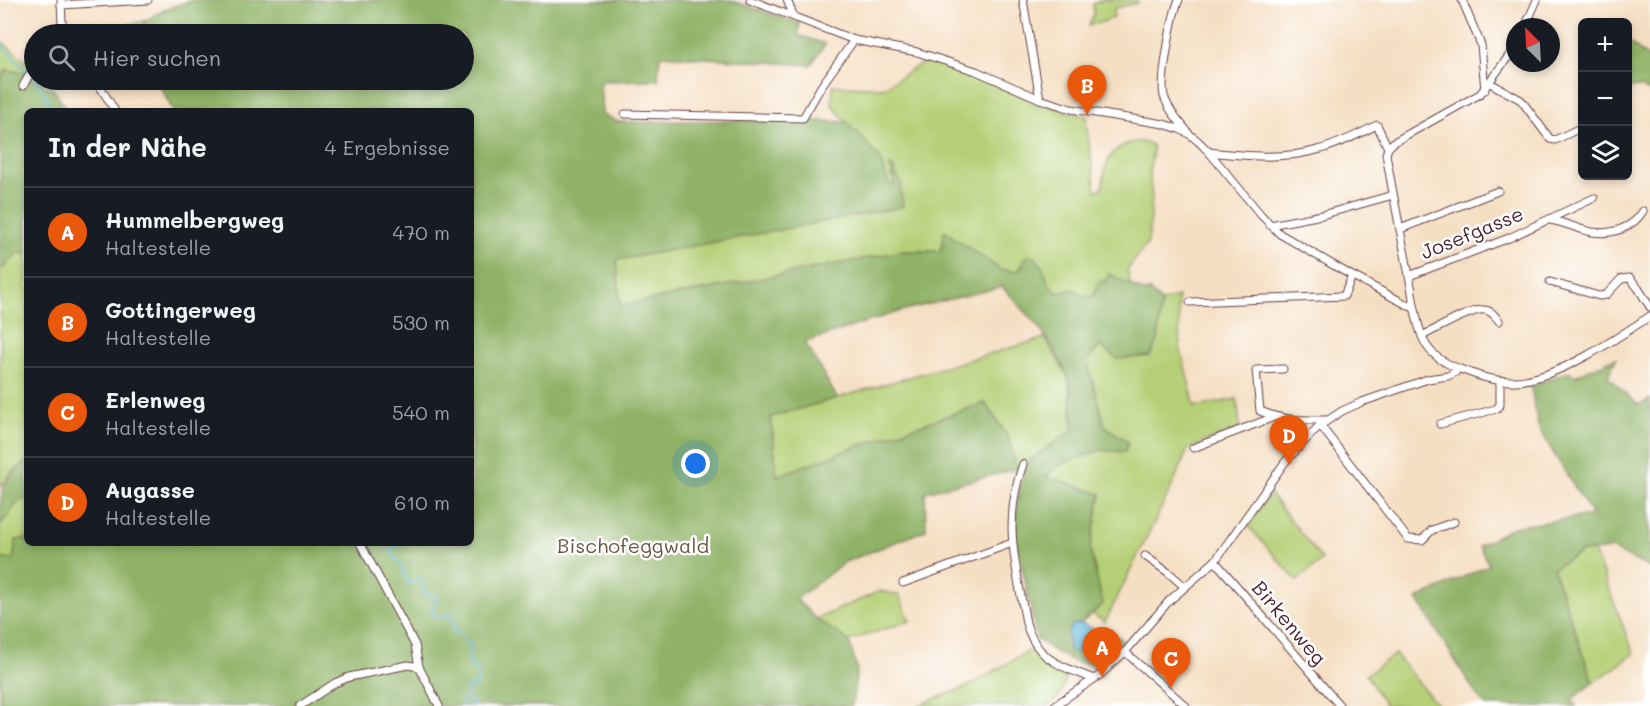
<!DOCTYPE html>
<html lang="de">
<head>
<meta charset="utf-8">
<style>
  body { margin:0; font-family:Mali,sans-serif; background:#242831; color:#f1f3f6 }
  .controls { position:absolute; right:18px; top:18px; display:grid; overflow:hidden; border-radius:9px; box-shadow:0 3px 9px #0003 }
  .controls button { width:54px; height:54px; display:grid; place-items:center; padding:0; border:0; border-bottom:2px solid #363941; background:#171b24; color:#f1f3f6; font:30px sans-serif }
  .compass { position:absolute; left:1506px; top:18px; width:54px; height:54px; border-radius:50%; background:#171b24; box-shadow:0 3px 9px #0003; rotate:336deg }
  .you { position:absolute; left:696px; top:464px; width:21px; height:21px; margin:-15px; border:4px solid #fff; border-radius:50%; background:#1a73e8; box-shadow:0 0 0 9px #1a73e833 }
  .badge { display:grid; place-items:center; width:39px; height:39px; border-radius:50%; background:#ea580c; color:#fff; font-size:20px; font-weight:700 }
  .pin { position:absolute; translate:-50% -50px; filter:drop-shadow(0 2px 3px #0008) }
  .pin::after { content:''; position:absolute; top:32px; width:21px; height:18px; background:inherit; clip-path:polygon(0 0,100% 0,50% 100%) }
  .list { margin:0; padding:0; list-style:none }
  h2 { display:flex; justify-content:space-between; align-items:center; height:78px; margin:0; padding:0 24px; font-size:26px }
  h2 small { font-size:20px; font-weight:400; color:#9ea1a6 }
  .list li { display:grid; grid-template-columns:39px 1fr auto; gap:18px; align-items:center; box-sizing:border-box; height:90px; padding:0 24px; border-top:2px solid #363941 }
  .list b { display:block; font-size:22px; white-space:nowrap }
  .list p { margin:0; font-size:20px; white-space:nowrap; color:#9ea1a6 }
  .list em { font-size:20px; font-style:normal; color:#9ea1a6 }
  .icon { flex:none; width:33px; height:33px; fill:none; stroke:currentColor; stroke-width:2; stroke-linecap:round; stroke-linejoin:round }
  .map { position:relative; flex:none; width:1650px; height:706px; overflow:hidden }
  .search { position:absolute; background:#171b24; box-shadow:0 3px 9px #0003; left:24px; top:24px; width:450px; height:66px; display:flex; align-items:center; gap:15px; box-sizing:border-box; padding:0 21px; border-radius:33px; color:#9ea1a6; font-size:22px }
  .panel { position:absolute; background:#171b24; box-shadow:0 3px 9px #0003; left:24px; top:108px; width:450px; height:438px; border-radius:9px }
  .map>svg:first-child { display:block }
  .green { fill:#b4cf75; stroke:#7f7750; stroke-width:1.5 }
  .forest { fill:#8fb266; stroke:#6c6848; stroke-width:1.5 }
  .water { fill:#5cb5d9; stroke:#536a82; stroke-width:1.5 }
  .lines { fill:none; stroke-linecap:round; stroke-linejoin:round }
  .stream { stroke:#5cb5d9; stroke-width:2 }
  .minor-casing { stroke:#643c42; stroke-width:9 }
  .minor { stroke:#fff; stroke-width:7 }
  .labels { text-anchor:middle; stroke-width:5; stroke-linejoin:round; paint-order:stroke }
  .street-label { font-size:20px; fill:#4a1f2b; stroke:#fff }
  .park-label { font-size:20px; fill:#6a5441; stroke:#fff }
</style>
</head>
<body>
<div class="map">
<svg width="1650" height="706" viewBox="0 0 1650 706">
  <rect width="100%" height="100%" fill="#fff"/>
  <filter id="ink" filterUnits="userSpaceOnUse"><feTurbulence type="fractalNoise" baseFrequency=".0167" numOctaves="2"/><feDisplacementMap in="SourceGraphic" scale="12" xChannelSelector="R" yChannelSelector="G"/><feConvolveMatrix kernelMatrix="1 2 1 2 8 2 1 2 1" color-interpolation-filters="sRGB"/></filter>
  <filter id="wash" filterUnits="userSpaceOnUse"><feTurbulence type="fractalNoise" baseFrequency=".008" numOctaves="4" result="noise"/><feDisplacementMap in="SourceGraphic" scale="24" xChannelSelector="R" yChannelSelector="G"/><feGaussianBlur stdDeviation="1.35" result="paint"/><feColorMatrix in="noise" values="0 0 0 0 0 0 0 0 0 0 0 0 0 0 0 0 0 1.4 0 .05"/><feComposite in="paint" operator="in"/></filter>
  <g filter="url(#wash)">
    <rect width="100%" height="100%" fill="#f5dfc3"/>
    <g class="green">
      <polygon points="1102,0 1137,0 1138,3 1114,8 1114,18 1089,26 1094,14 1093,4"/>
      <polygon points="144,21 145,34 83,34"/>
      <polygon points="0,40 32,66 28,73 6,70 0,80"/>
      <path d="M927,60l47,16 64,26 49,15 -1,6 10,68 6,-3c2,-5 1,-9 2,-14 3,-17 13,-29 30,-32 7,-1 12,-1 18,3l1,5 -4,23 3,24 -4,46 -21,27 4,16 -21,-12c-5,8 -14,26 -25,23 -5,-1 -9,-5 -13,-8l-14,4c-8,-4 -10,-12 -13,-20l-22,-9 -5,7 -17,-1 -57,-39 -3,20h-37l-284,55 -3,-46 285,-53 -2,-27 -4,-4 -5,-1 4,7v2l-6,1 -10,-29 -5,-3 -8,-10 -12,-12 -22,-26 1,-20 50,3z"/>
      <polygon points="18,253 27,254 27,461 11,473 0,487 0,271"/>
      <polygon points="1178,297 1180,347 1195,407 1237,399 1240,428 1188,449 1173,484 1105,622 1092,614 1103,604 1090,549 1101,494 1045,476 1063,463 1102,450 1125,452 1127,442 1105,426 1086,361 1100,346 1158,340 1161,302"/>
      <polygon points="1045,338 1069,379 1073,429 1017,469 1008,437 985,403 861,445 777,477 771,417"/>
      <polygon points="1270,494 1322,560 1297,581 1248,526"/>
      <polygon points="20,499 27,500 27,539 16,540 13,561 0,558 0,525"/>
      <polygon points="1594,551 1634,654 1593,683 1553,568 1581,552"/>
      <polygon points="880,591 899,595 910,621 849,641 816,619"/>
      <path d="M1033,648l15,13 19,11c-3,15 -5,26 -19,34h-131l54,-21z"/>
      <polygon points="1395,654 1438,706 1386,706 1366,675"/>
    </g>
    <g class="forest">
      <path d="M193,0h536l71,23 -2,12 27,9 -14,21 -151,-10 -2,25 -58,1 2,33 16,8 183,-2 46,2 7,9 4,1 16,21 5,3 10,29 6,-1 -5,-18h2l1,2 9,16c-3,8 1,15 1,23l-286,53 3,46 284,-55h37l3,-20 57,39 17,1 5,-7v-5l5,-3h6c3,3 5,6 7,9 6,10 6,22 17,28l14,-4c8,3 12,10 21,7l6,-14 7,-2 2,-5 2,-1 36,19 3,-3 12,12 -3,38 -8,16 -33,3 -17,-13 -13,15 18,65 23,16 -3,10 -23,-2 -39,13 -17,13 55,18 -11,55 13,55 -22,19 -9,2 4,28 7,-10 6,6 11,-4 5,-9 14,1 6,5c-8,7 -17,18 -27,21 -20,6 -46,-13 -61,-24l-22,-105 2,-30 7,-39 49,-36c-1,-14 0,-40 -5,-51 -13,-35 -40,-65 -66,-91l-98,23 -99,32 32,56 -66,19 6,59 84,-31 124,-42 23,34 9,32 -92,23 1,38 -81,32 -49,37 20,20 33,22 8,28 -5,37h-852v-148l13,2 3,-20 11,-1v4h444v-432h-298l-16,-31h307v-46h-319l-1,-13 20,-11z"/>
      <polygon points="1628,41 1650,59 1650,92 1640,87 1630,88 1628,86"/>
      <polygon points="6,70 28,73 34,78 34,80 38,80 55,91 67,111 27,111 27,254 18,253 0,271 0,80"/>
      <polygon points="1616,358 1608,377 1638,405 1650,399 1650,568 1612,549 1581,552 1553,568 1593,683 1572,699 1576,706 1486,706 1478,697 1417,599 1489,565 1479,546 1513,527 1592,515 1550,447 1538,426 1531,387 1569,371 1575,376"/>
      <path d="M27,461v39h-7l-20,25c0,-37 0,-40 27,-64z"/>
    </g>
    <polygon class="water" points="1081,623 1094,629 1077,653 1069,650 1068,632 1072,625"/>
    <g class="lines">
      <g class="stream">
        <path d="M0,42c9,12 19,22 30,32 10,9 17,24 22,37"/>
        <polyline points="397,543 398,546 390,551 401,565 407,582 410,583 417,578 422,580 425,595 434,595 438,600 431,608 434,616 443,617 448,614 453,619 453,631 464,637 471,645 469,663 478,672 477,681 474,688 467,687 468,693 462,702 463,706"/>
        <polyline points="469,706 472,700 475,706"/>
      </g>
    </g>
  </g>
  <g filter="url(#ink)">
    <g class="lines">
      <g class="minor-casing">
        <g id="minor">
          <polyline points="61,0 62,23 69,34"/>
          <polyline points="750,0 854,40 917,52 976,71 1040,99 1071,109 1164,124 1179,129 1188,133 1198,141 1209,152 1261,215 1280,234 1347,273 1415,309"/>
          <polyline points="787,0 794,17"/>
          <polyline points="1023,0 1040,99"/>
          <path d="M1179,0c-7,14 -19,82 -15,96 4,13 14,24 23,35"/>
          <polyline points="1462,0 1481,45 1485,90"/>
          <polyline points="61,5 148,0"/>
          <polyline points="1525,27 1537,0"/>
          <polyline points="55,34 62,23"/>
          <path d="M1515,48l-35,46 -86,48 -6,6 -2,6c7,41 15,81 23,121 4,21 6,46 15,66 7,15 24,24 39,29 18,7 34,12 53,11 41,-2 100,-42 134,-65"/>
          <polyline points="96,80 115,111"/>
          <polyline points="1490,83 1521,100 1550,139 1555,140 1582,127"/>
          <polyline points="23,86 34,67"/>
          <polyline points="625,114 803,118 822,85 854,40"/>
          <path d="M1209,152c37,4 76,8 112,-3 19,-5 38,-15 56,-24l11,23"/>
          <path d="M1549,220c16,2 28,9 43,12 20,3 41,-4 51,-21"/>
          <polyline points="1270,225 1322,215 1393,195"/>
          <polyline points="1400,229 1498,191"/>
          <polyline points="1409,276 1509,238 1594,198"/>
          <polyline points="1550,282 1599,296 1606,295 1621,279 1630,278 1638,288 1650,307"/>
          <polyline points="1190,302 1344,296 1352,276"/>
          <path d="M1422,336c13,-6 50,-28 62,-26 7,0 11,6 15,11"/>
          <path d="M1283,369l-27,1 4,41c24,10 41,9 67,9"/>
          <polyline points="1440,424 1496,409 1500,405 1500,381"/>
          <polyline points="1320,425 1408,539 1422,540 1432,530 1454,522"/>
          <polyline points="1193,448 1274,417"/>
          <path d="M1023,464c-21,58 -7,102 3,159 11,38 35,43 68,56"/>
          <polyline points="360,543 415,645 419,667 439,706"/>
          <polyline points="1145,556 1169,573 1185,587"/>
          <polyline points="1215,561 1340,706"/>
          <polyline points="903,583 1012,543"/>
          <polyline points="1125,652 1186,706"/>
          <polyline points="300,706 335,683 349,677 408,665 419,667"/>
          <polyline points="1054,706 1100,675 1125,652 1169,601 1215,561 1285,462 1318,427 1342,411 1362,402 1428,379 1448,376 1456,372 1457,368"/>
        </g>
      </g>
      <use href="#minor" class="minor"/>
    </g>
  </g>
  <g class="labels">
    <g class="street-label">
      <text transform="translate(1472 233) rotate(-22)" y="7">Josefgasse</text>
      <text transform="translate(1289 623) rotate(50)" y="7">Birkenweg</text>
    </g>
    <g class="park-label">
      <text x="633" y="553">Bischofeggwald</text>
    </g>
  </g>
</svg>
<div class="controls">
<button>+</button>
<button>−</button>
<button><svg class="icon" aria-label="layers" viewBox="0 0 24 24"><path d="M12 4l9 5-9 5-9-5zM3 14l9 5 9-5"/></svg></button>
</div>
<svg class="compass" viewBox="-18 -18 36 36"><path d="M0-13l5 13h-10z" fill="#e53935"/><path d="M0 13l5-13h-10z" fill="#9ea1a6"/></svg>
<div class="you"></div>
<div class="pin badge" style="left:1102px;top:677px">A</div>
<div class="pin badge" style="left:1087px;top:115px">B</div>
<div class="pin badge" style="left:1171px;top:688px">C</div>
<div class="pin badge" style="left:1289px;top:465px">D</div>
<div class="search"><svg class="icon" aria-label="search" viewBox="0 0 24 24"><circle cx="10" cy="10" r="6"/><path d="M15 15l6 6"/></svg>Hier suchen</div>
<section class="panel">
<h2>In der Nähe<small>4 Ergebnisse</small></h2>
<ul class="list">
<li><span class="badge">A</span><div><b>Hummelbergweg</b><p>Haltestelle</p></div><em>470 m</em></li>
<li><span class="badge">B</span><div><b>Gottingerweg</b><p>Haltestelle</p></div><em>530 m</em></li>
<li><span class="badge">C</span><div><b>Erlenweg</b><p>Haltestelle</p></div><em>540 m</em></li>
<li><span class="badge">D</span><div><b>Augasse</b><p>Haltestelle</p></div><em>610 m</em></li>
</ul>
</section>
</div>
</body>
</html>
